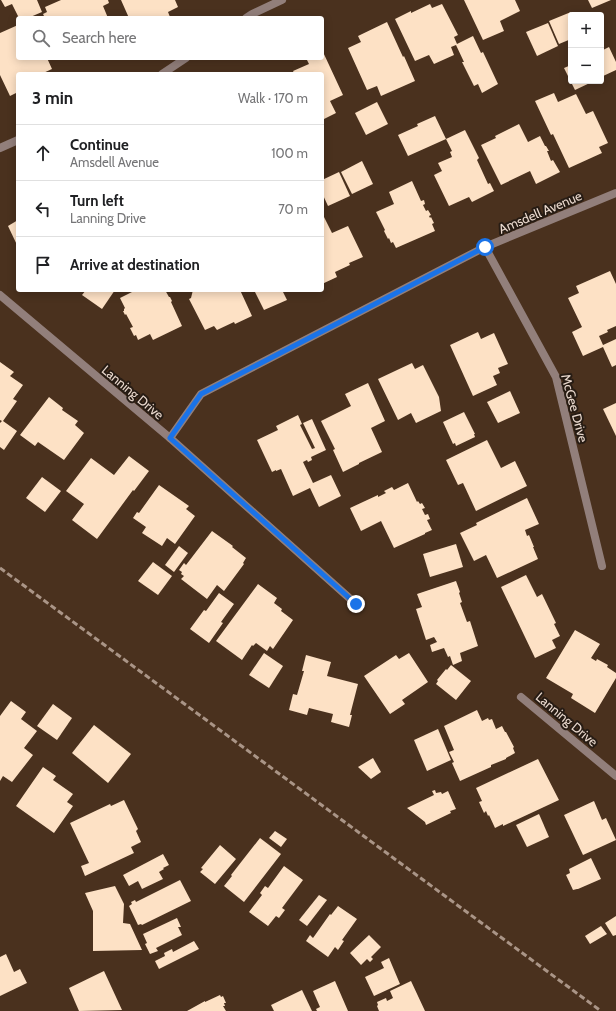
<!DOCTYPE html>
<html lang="en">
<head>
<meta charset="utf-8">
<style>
  body { margin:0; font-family:Cabin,sans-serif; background:#f6f6f6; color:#202124 }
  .controls { position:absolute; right:12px; top:12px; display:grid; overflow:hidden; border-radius:4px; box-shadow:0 2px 10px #0003 }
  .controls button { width:36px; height:36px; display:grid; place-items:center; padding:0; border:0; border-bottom:1px solid #e0e0e0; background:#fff; color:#202124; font:20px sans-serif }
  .stop { position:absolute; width:12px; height:12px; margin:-9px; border:3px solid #1a73e8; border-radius:50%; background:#fff }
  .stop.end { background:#1a73e8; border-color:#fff; box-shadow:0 1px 4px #0008 }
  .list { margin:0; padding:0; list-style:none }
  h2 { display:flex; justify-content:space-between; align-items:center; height:52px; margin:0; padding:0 16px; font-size:17px }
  h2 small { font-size:13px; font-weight:400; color:#757577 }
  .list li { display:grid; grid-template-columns:26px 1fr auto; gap:12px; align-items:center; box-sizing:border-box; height:56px; padding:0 16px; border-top:1px solid #e0e0e0 }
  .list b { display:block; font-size:15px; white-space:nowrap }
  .list p { margin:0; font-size:13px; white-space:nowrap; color:#757577 }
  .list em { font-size:13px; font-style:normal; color:#757577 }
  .icon { flex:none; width:22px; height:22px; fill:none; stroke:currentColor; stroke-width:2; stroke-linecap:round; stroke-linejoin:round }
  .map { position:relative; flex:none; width:616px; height:1011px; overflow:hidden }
  .search { position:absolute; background:#fff; box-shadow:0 2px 10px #0003; left:16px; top:16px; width:308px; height:44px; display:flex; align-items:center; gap:10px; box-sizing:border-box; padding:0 14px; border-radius:4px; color:#757577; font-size:15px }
  .panel { position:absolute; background:#fff; box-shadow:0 2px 10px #0003; left:16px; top:72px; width:308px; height:220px; border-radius:4px }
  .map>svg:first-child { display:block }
  .building { fill:#fde1c5 }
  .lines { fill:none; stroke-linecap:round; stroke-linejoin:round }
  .minor { stroke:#927f7b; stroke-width:8 }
  .rail { stroke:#aa9587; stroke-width:3; stroke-dasharray:6 3; stroke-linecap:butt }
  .route { stroke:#1a73e8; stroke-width:5 }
  .labels { text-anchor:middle; stroke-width:4; stroke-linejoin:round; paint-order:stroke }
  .street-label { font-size:13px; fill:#ebdacf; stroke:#271c14 }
</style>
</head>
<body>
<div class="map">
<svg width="616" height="1011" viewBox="0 0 616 1011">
  <rect width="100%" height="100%" fill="#4a311e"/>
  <g class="building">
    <polygon points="1,0 37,0 42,12 28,18 19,18 12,4 5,7"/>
    <polygon points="61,0 108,0 109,3 103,6 108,18 45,18 43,14 47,12 45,7"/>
    <polygon points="121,0 175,0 178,7 168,12 170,17 167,18 129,18"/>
    <polygon points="464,0 515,0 520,11 500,21 504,31 483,40"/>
    <polygon points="588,0 611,0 592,8"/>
    <polygon points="430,4 432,8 442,4 458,35 454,37 457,44 473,36 481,53 483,52 498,84 482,93 478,84 474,86 462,62 464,62 456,45 451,47 454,55 434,64 429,55 415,61 395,19 411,11 411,13"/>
    <polygon points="571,12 573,15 571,15 571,39 559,44 549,21"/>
    <polygon points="387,22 403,57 404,56 415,81 381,96 377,86 367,90 348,48 361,42 358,36"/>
    <polygon points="548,23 558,46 537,56 526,32"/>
    <polygon points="18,25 18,58 47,58 52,69 41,74 18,74 18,92 10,96 0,75 0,33"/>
    <polygon points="609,47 616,62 616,70 601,77 601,51"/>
    <polygon points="323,52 343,95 330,101 336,113 322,120 322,74 291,74 294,73 293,71 309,64 307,60 311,58 322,58 322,53"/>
    <polygon points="571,65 571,81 594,81 575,90 564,68"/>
    <polygon points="554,93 558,102 576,94 586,114 593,111 608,143 599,147 602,153 569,168 553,134 551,135 535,101"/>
    <polygon points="377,102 388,124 366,135 355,113"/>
    <polygon points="435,116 446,139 465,130 479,158 477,160 488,184 490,183 494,191 472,202 469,197 449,206 434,175 442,171 438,163 452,157 450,152 452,151 446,139 408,156 398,135 418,126 417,124"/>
    <polygon points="519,124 528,142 540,136 545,146 546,146 549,151 547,151 551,161 553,160 560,172 536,184 530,171 501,185 481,145 496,138 495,136"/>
    <polygon points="362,161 373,184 352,194 341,172"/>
    <polygon points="339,172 350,196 328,206 322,193 322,180"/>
    <polygon points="412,181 421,201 424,200 425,204 423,205 426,211 428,210 431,215 429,216 430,218 431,217 434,223 432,224 435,231 396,248 393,242 391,243 389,238 388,239 384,231 385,230 376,212 394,204 389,192"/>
    <polygon points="324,217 332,233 348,226 363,257 349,263 350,265 335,272 337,277 322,284 322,218"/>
    <polygon points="18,220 18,247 8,226"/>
    <polygon points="610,271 616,284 616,326 607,330 608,332 599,336 603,345 616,339 616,365 612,367 603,347 583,356 572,332 582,327 568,298 579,293 576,286"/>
    <polygon points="86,290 115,290 102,309 82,295"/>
    <polygon points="136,290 158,290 159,292 165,290 169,297 170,297 172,301 171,302 182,326 153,340 150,334 138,340 136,335 134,336 130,328 133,327 126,314 125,315 123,311 124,311 124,309 125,308 120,298"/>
    <polygon points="193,290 240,290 252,316 235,324 234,322 217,330 214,326 205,330 189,299 191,298"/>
    <polygon points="254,290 282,290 287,300 264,310"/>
    <polygon points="478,332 481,339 494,333 508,364 498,368 500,373 493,376 497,385 473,396 450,345"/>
    <polygon points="0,362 14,372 10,376 23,385 13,399 17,401 3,421 17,431 4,450 0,447 0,423 2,421 0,420"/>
    <polygon points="412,363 415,369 423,365 439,397 441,411 416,423 411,413 398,420 378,379"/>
    <polygon points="368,383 385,421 371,428 382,452 359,463 359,464 343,472 333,450 335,449 321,421 351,406 345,394"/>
    <polygon points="510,391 520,413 498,423 487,402"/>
    <polygon points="49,397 63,408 62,410 78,421 75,425 84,433 64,460 38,442 35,446 20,435"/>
    <polygon points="616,403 616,436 603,409"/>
    <polygon points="464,412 475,434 474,434 475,437 456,446 455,443 453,444 443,422"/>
    <polygon points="298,415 302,424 300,425 312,449 315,448 303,423 312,419 326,450 311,457 312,460 308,462 307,460 303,462 313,483 331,475 341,496 319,507 310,488 293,496 281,469 276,471 276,470 272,472 257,440 278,430 276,426"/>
    <polygon points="487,440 501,468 515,461 527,486 476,511 463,483 458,485 446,460"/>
    <polygon points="129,456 149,471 134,491 133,490 97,539 72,520 84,504 66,491 91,458 114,475"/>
    <polygon points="42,477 61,491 45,512 26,498"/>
    <polygon points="408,483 417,502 418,501 420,504 422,503 425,508 422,509 425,515 428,514 430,519 427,520 432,530 425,533 425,534 394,548 381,521 361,531 350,508 378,495 378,497 386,493 384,491 392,487 394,490"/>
    <polygon points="159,485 189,506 186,509 195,516 175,544 167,538 162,546 142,533 146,527 133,518 137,512 139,513"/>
    <polygon points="527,498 539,524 525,530 527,536 529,535 534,547 533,547 538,559 497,578 486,555 474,561 460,533 477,525 476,523"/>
    <polygon points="212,531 233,546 232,547 246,558 243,563 244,564 224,591 217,585 207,599 181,579 184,576 181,574 182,572 179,570 184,563 186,565"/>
    <polygon points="456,544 463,567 430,577 423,554"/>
    <polygon points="179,546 188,553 174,572 165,565"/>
    <polygon points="153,562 172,576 158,595 138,581"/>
    <polygon points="526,575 537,597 542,594 556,623 554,624 560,636 552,640 556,648 535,658 501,587"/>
    <polygon points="456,581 460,592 459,593 462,602 460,603 467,622 470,621 478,646 460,653 462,661 453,665 450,656 448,657 444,648 432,652 430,645 437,642 434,637 426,640 416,609 422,607 417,594"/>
    <polygon points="258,584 277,598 274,603 282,609 281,611 293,620 273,649 270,646 267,651 256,643 253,646 252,645 242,660 216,641"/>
    <polygon points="219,593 234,604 221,622 223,623 209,643 190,629 204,610 206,611"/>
    <polygon points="575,630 600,644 591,658 596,661 597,659 608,665 607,667 616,673 616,678 595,713 571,698 573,694 546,678"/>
    <polygon points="264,653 283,666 269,688 249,675"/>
    <polygon points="409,653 428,682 402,700 405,704 390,714 364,676 396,655 399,659"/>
    <polygon points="306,655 331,662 327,676 358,684 350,715 352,715 349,727 331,722 333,714 309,708 307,715 289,710 293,694 297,695 304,671 302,671"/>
    <polygon points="451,665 471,681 456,700 436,684 438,681 437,680 446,669 447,670"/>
    <polygon points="11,701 26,712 21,719 37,731 24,748 33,755 12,782 3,776 0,781 0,716"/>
    <polygon points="53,704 72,718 57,740 37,726"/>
    <polygon points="477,710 482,721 488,718 489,720 492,719 496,729 502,726 505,732 506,732 514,747 513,748 515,753 506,758 506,759 491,765 491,767 460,781 452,763 454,762 449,752 454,750 444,726"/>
    <polygon points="94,725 131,754 108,783 72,753"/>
    <polygon points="438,729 451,760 427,771 414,740"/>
    <polygon points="373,758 381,772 371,779 358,767"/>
    <polygon points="538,759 559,800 503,826 503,824 495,828 489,815 488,816 486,811 484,813 479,802 482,801 476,788"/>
    <polygon points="43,767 56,776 53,780 73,794 67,802 73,806 54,833 16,806"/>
    <polygon points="435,790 436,793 441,792 442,794 448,791 456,809 450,811 451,813 426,825 425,822 407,808 434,795 432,791"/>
    <polygon points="124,800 138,829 136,831 141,842 131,847 134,853 85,876 81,866 89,863 70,823 110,804 111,806"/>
    <polygon points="594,801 602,820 606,818 616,840 583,855 564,815"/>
    <polygon points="539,814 549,837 527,847 516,825"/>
    <polygon points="275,831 287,839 281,847 269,838"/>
    <polygon points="260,838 281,854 244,902 224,886 232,876 231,875"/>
    <polygon points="220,845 236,859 215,884 200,872 203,869 201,868"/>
    <polygon points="163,854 169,865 163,868 164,869 159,872 163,879 142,889 138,881 129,886 123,875"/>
    <polygon points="591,858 601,879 578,889 577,889 573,890 566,875 570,873 569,869"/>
    <polygon points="284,866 303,880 282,908 285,910 279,918 276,916 268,926 249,912 262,895 260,893 265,886 268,888"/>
    <polygon points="180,880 191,901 142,925 141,924 138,925 129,906 132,904 131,902 135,900 136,902"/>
    <polygon points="115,886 124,904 123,923 130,924 142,950 93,951 93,911 85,893"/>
    <polygon points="319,895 327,900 307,926 299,920"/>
    <polygon points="338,906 357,919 342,940 344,941 338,950 335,947 328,957 306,941 310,935 313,938 330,914 331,915"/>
    <polygon points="616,916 616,935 613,936 605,923"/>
    <polygon points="177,918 181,927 178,927 182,935 156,948 158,951 150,954 145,944 147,943 143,934"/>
    <polygon points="601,926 607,934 590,944 585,936"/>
    <polygon points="369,935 381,947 371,957 373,959 370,962 367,959 361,965 350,953"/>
    <polygon points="194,941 199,949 159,969 155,961 165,956 164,953 172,949 173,952"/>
    <polygon points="6,954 14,972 20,969 27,983 0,996 0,957"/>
    <polygon points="389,958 400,984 374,996 365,977 384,968 381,962"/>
    <polygon points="104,971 122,1010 79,1011 69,988"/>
    <polygon points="335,981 348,1011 317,1011 316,1009 320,1007 313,991"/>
    <polygon points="411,981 425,1011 379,1011 377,1006 378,1005 377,1002 386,998 387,1001 393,998 390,991"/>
    <polygon points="302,990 312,1011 274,1011 271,1005"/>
    <polygon points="220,995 221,997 223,996 226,1003 224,1003 225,1006 223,1006 226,1011 187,1011 205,1001 205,1002"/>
  </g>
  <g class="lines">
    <g class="minor">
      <polyline points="246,18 252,14 282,0"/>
      <polyline points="162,74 186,58"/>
      <polyline points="0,148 18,140"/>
      <polyline points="485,247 556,377 602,566"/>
      <polyline points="0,295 170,438 356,604"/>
      <polyline points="170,438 201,394 485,247 616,193"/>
      <polyline points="521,697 616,776"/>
    </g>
    <polyline class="rail" points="0,568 601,1011"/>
  </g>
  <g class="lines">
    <polyline class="route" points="356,604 170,438 201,394 485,247"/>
  </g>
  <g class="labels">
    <g class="street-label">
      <text transform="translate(540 212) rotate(-23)" y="5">Amsdell Avenue</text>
      <text transform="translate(133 392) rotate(40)" y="5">Lanning Drive</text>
      <text transform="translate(575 408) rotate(75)" y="5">McGee Drive</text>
      <text transform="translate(567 719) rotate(40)" y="5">Lanning Drive</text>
    </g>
  </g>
</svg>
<div class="controls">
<button>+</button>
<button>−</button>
</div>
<div class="stop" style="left:485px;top:247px"></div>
<div class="stop end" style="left:356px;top:604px"></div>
<div class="search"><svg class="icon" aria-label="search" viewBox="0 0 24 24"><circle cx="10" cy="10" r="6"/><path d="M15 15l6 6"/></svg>Search here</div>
<section class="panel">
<h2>3 min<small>Walk · 170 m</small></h2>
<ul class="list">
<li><svg class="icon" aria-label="ahead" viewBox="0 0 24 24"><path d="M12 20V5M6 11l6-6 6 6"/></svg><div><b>Continue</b><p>Amsdell Avenue</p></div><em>100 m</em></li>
<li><svg class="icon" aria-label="left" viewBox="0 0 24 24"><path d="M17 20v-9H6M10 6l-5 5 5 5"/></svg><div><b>Turn left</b><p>Lanning Drive</p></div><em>70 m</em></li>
<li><svg class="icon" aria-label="arrive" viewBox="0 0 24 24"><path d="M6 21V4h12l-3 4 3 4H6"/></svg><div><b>Arrive at destination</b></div></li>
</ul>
</section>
</div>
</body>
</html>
